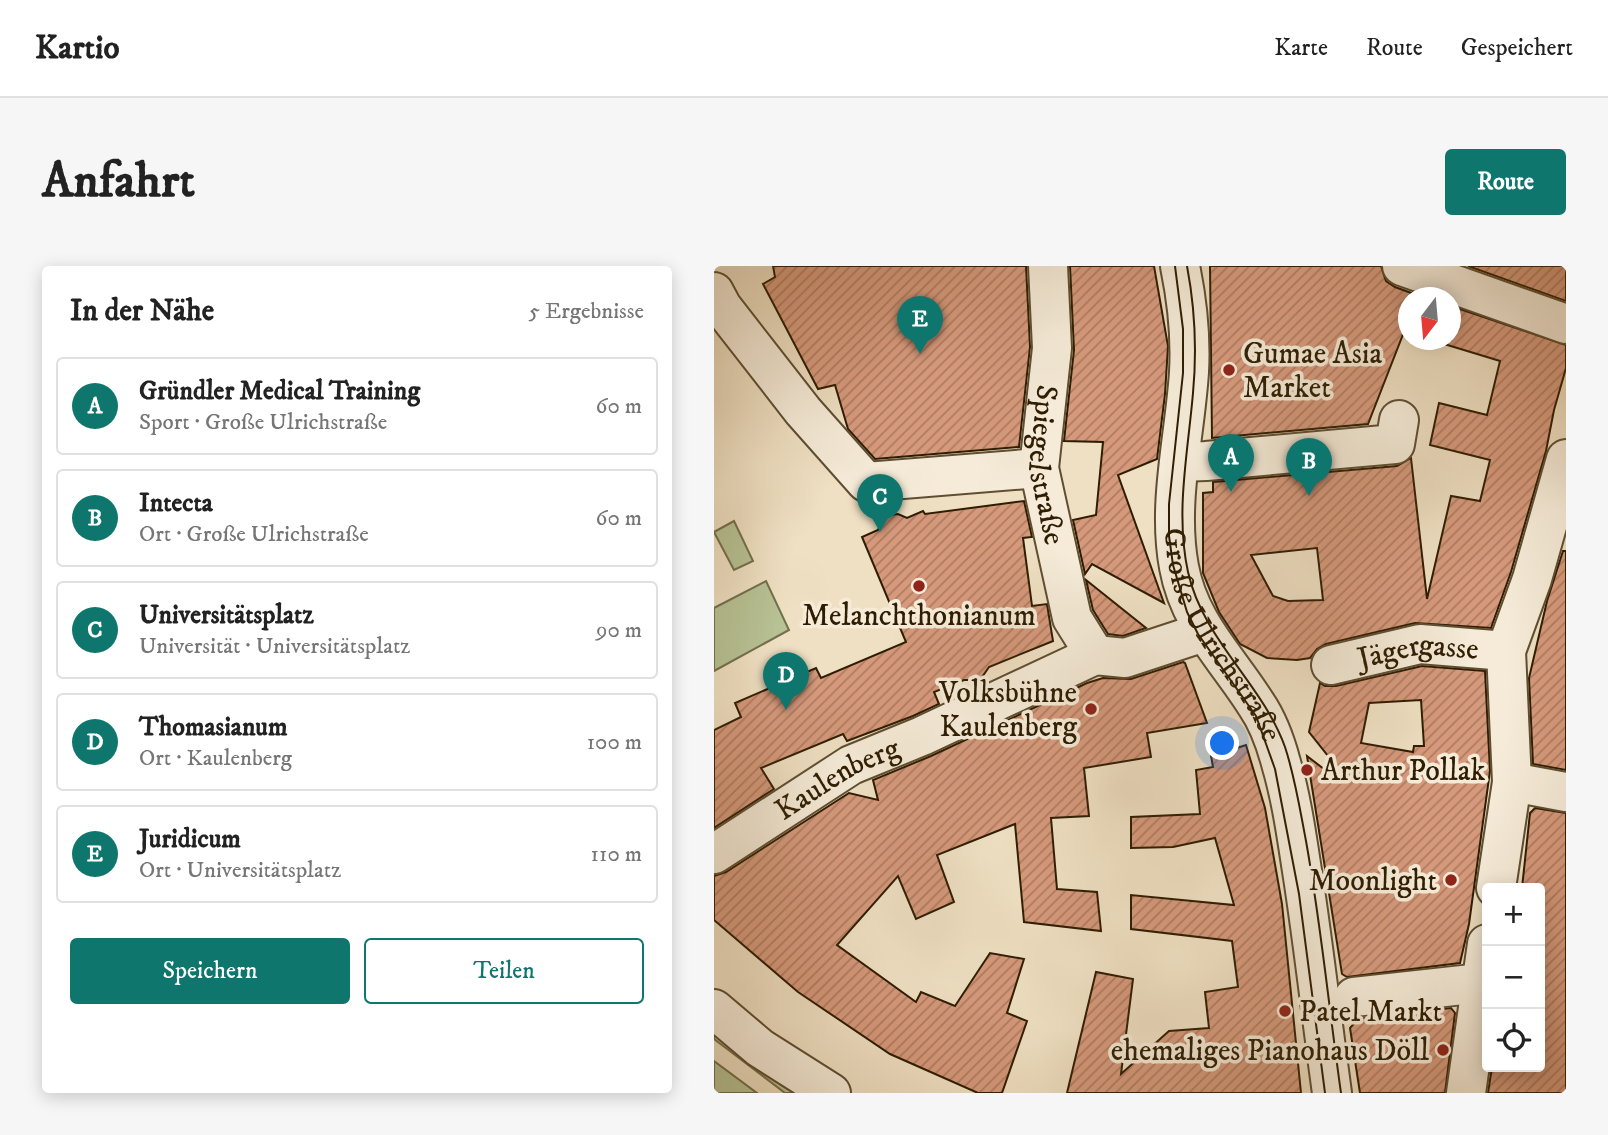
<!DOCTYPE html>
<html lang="de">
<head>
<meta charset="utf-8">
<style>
  body { margin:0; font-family:"IM FELL DW Pica",serif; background:#f6f6f6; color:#222 }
  .controls { position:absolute; right:21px; bottom:21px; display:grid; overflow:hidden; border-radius:7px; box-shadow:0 4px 18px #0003 }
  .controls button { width:63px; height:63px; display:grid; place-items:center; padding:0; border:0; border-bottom:2px solid #e0e0e0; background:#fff; color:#222; font:35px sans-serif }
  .compass { position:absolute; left:684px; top:21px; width:63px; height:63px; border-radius:50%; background:#fff; box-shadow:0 4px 18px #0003; rotate:196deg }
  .you { position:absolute; left:509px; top:478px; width:24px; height:24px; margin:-18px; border:5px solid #fff; border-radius:50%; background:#1a73e8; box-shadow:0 0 0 10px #1a73e833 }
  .badge { display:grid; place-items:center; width:46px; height:46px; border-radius:50%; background:#0f766e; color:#fff; font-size:23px; font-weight:700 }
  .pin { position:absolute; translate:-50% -58px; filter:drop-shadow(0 2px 4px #0008) }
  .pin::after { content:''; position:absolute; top:37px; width:24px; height:21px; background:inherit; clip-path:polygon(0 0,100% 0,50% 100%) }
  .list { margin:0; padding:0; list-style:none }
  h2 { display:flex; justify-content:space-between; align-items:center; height:91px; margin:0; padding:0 28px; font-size:30px }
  h2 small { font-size:23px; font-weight:400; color:#767676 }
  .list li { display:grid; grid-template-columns:46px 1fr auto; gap:21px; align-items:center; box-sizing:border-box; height:98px; margin:0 14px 14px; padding:0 14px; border:2px solid #e0e0e0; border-radius:7px }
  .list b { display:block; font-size:26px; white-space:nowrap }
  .list p { margin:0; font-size:23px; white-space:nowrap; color:#767676 }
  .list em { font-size:23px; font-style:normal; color:#767676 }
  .actions { display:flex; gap:14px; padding:21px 28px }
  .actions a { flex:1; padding:16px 0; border:2px solid #0f766e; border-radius:7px; text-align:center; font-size:24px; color:#0f766e }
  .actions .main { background:#0f766e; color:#fff }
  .icon { flex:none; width:38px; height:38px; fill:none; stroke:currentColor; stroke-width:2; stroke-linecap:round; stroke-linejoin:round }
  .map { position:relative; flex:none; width:852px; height:827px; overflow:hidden; border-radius:7px }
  header { display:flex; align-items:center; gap:42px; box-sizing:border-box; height:98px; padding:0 35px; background:#fff; border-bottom:2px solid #e0e0e0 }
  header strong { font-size:33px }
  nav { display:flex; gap:38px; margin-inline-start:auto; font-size:24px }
  .intro { display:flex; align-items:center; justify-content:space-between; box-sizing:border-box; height:168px; padding:0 42px }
  h1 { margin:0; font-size:49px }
  .button { padding:18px 32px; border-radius:7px; background:#0f766e; color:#fff; font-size:24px; font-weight:700 }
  main { display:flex; gap:42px; padding:0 42px }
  aside { flex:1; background:#fff; border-radius:7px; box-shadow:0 4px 18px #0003 }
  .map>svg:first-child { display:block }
  .green { fill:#b7c295; stroke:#73704c; stroke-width:2 }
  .building { fill:url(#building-hatch); stroke:#2f1d02; stroke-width:2; fill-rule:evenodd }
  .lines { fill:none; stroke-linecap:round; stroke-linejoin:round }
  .minor-casing { stroke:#5f4e32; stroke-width:42 }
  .minor { stroke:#f5ebd8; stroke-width:38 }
  .tram { stroke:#2f1d02; stroke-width:2 }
  .poi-dot { fill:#8f2418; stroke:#f5ebd8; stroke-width:2.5 }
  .labels { text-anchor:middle; stroke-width:7; stroke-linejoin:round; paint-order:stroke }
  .poi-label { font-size:30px; fill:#2f1d02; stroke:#f5ebd8; text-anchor:start }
  .street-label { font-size:30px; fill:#2f1d02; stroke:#f5ebd8 }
</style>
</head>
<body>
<header>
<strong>Kartio</strong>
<nav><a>Karte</a><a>Route</a><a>Gespeichert</a></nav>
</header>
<div class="intro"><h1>Anfahrt</h1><a class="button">Route</a></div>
<main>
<aside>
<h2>In der Nähe<small>5 Ergebnisse</small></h2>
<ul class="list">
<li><span class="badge">A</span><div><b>Gründler Medical Training</b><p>Sport · Große Ulrichstraße</p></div><em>60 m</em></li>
<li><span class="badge">B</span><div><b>Intecta</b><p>Ort · Große Ulrichstraße</p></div><em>60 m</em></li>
<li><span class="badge">C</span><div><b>Universitätsplatz</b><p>Universität · Universitätsplatz</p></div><em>90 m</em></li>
<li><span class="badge">D</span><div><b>Thomasianum</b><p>Ort · Kaulenberg</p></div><em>100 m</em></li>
<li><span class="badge">E</span><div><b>Juridicum</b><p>Ort · Universitätsplatz</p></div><em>110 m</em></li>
</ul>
<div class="actions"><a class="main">Speichern</a><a>Teilen</a></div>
</aside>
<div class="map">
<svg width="852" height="827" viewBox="0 0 852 827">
  <defs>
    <pattern id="building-hatch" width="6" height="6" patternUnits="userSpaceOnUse" patternTransform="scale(1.75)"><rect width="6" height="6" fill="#d6997b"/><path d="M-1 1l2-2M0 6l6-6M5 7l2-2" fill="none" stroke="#ae7c63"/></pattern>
  </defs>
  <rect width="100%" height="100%" fill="#efe0c3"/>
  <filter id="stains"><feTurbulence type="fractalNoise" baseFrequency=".00286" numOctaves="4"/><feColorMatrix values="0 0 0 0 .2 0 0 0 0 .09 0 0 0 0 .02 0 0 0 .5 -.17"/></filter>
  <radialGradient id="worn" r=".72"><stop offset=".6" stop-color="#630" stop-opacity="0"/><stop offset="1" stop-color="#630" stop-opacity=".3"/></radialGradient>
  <g class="green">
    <polygon points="20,255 39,295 20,304 0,266"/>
    <polygon points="52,315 75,364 0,405 0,342"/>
    <polygon points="0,764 85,827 71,827 0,773"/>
    <polygon points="0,795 43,827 0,827"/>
  </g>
  <g class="building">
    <polygon points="59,0 312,0 316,81 305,181 161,193 134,163 121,119 104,123 49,18 61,11"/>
    <polygon points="356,0 440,0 454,80 451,128 443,193 404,209 450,337 378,298 371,308 359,254 382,249 389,176 350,175 360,84"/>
    <polygon points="496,0 667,0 672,15 681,21 711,32 695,32 695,67 690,66 654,158 498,172"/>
    <polygon points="754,0 852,0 852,35"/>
    <path d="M737,40l115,39v23l-12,42 -8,41 -35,121 -20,56 -76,-5 -89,21 -9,5 -7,9 -13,2 -30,-2 -27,-14 -21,-32 -16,-39v-80l10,-1v-10l184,-16 14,-8 16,141 24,-103 29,5 10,-41 -60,-15 9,-42 48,12 13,-54 -69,-21h20zM603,282l6,52 -35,1 -15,-5 -22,-41z"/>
    <polygon points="310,235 318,271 309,272 318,340 333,338 339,375 275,401 266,414 250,414 220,426 225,438 199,450 133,475 129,468 47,502 60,523 0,562 0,464 27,451 21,437 102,402 107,412 192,376 148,271 164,264 168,255 175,249 184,248 193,252 209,245 211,248"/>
    <polygon points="849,285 852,285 852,504 819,498 815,412 833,335"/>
    <polygon points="372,314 432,362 409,370 394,368 379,344"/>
    <polygon points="469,396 471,397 493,457 433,467 437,491 370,502 375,550 337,552 343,623 383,626 387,665 310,656 301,558 223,589 240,636 202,653 184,610 123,679 202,736 207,726 241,740 276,687 310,693 293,747 313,755 288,827 264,827 176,788 84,726 0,654 0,610 12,606 135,527 164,534 159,514 217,490 373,417 389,412 417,413"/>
    <path d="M708,400l63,5 5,100 -21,153 -9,39 -113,14 -5,-3 -35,-218 22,17 7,-7 -27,-34 11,-49 5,3h11zM707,434l3,46h-10l-1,6 -52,-9 8,-40z"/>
    <polygon points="532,479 551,542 568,638 587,827 353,827 382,706 419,713 407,808 455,765 495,762 491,726 524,721 518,675 417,663 417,629 520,639 501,572 459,581 417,582 417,551 486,548 482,504 499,501 497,490"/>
    <polygon points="821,542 852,547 852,827 774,827 778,801 826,801 826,622 808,622 816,547"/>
    <polygon points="737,742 741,747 731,827 646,827 636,762 644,753"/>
  </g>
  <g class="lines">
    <g class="minor-casing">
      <g id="minor">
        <path id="s1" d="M334,0l4,82 -13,120 33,150 23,37"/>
        <path id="s2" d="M466,0c7,34 11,70 9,106 -4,64 -22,131 -10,195 10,56 48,91 77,137 11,16 20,40 25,59 11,37 16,76 22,114 11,72 19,144 29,216"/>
        <polyline points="688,0 852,58"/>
        <polyline points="0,26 8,41 89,145 152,216 325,202"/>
        <polyline points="466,196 492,195 681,178 685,154"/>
        <path id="s3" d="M617,399l89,-21 86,7"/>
        <polyline points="798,516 852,526"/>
        <path id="s4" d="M0,588l137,-89 71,-29 173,-81 30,3 79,-26"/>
        <polyline points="782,622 798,516 792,385 818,313 852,193"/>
        <polyline points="640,731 767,717"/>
        <polyline points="0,743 46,782 117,827"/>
        <polyline points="752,827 773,678"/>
      </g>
    </g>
    <use href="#minor" class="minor"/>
    <g class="tram">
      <polyline points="461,0 469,63 469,107 455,238 455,270 459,299 473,346 484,368 542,450 561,503 585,628 611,827"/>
      <path d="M473,0c8,42 10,84 6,127 -5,59 -18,120 -5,179 15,68 74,111 97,175 10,30 15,63 21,94 15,83 23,168 35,252"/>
    </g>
  </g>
  <g class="poi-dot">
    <circle cx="515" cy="104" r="7"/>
    <circle cx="205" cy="320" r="7"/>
    <circle cx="377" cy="443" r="7"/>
    <circle cx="593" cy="504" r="7"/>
    <circle cx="737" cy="614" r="7"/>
    <circle cx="571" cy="745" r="7"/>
    <circle cx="729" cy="784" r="7"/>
  </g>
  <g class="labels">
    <g class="poi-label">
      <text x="529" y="97">Gumae Asia<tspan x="529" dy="34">Market</tspan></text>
      <text x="205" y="359" text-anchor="middle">Melanchthonianum</text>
      <text x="363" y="436" text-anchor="end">Volksbühne<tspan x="363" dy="34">Kaulenberg</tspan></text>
      <text x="607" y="514">Arthur Pollak</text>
      <text x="723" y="624" text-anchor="end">Moonlight</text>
      <text x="585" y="755">Patel Markt</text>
      <text x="715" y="794" text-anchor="end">ehemaliges Pianohaus Döll</text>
    </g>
    <g class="street-label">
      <text dy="10" stroke="none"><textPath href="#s1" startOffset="200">Spiegelstraße</textPath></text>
      <text dy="10" stroke="none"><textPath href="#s2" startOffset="382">Große Ulrichstraße</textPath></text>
      <text dy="10" stroke="none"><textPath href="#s3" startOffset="89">Jägergasse</textPath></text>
      <text dy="10" stroke="none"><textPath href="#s4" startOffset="145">Kaulenberg</textPath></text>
    </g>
  </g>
  <rect width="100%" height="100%" filter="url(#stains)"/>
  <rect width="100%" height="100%" fill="url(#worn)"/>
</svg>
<div class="controls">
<button>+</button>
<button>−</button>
<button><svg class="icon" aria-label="locate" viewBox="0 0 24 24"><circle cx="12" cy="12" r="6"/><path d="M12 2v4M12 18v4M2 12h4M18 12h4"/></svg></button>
</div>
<svg class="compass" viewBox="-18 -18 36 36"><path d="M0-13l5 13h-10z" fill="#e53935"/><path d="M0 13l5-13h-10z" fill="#767676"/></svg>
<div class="you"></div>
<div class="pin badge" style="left:517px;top:226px">A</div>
<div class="pin badge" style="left:595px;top:230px">B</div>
<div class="pin badge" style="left:166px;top:266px">C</div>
<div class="pin badge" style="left:72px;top:444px">D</div>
<div class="pin badge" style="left:206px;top:88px">E</div>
</div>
</main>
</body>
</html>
